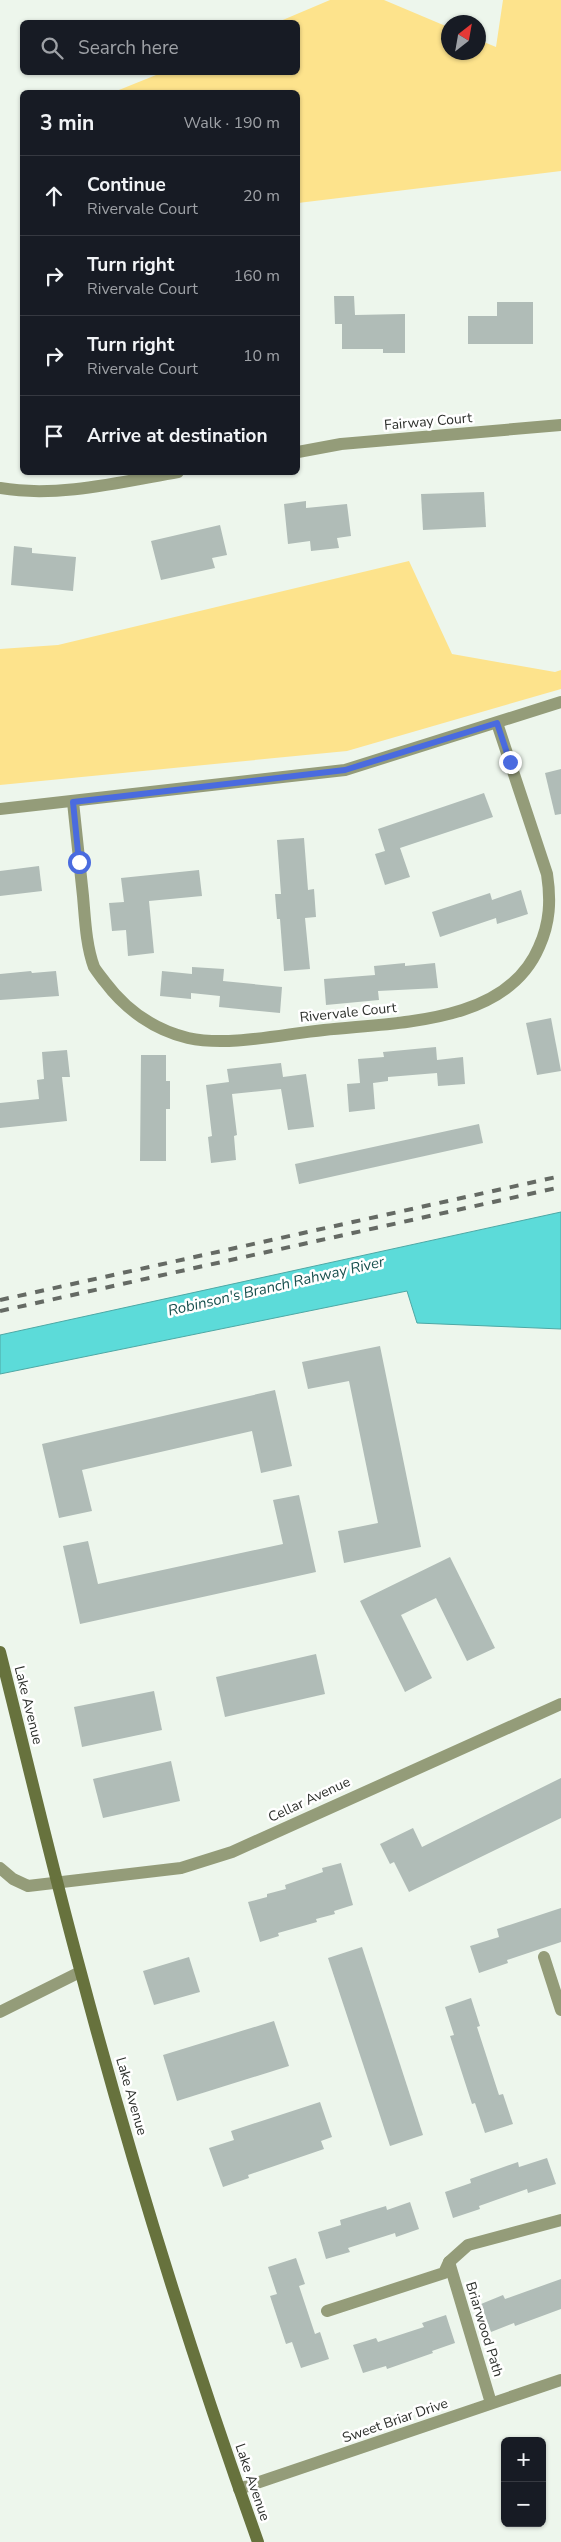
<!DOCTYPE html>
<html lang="en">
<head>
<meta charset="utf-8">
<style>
  body { margin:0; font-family:"Nunito Sans",sans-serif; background:#242831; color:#f1f3f6 }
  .controls { position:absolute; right:15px; bottom:15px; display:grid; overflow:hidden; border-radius:8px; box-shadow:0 1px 4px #0004 }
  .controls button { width:45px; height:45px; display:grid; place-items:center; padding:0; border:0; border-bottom:1px solid #363941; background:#171b24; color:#f1f3f6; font:25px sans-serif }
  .compass { position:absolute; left:441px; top:15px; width:45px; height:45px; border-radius:50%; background:#171b24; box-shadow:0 1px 4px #0004; rotate:31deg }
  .stop { position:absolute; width:15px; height:15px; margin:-11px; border:4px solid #4a6bdf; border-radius:50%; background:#fff }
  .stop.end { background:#4a6bdf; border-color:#fff; box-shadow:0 1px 5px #0008 }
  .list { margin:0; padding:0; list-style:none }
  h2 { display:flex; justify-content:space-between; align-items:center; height:65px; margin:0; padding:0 20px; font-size:21px }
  h2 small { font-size:16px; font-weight:400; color:#9ea1a6 }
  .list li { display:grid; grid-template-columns:32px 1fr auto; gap:15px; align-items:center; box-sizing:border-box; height:80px; padding:0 20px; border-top:1px solid #363941 }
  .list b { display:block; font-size:19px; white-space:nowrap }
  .list p { margin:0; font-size:16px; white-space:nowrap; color:#9ea1a6 }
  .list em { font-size:16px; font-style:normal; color:#9ea1a6 }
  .icon { flex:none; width:28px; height:28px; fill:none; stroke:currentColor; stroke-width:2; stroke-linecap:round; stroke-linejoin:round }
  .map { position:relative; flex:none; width:561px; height:2542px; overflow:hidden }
  .search { position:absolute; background:#171b24; box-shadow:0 1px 4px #0004; left:20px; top:20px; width:280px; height:55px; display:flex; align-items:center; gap:12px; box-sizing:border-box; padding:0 18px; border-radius:8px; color:#9ea1a6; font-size:19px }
  .panel { position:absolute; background:#171b24; box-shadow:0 1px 4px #0004; left:20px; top:90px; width:280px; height:385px; border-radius:8px }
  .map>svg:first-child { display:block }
  .green { fill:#fde38c }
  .water { fill:#5cdbd9; stroke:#4ea8a5 }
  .building { fill:#b0bcb7 }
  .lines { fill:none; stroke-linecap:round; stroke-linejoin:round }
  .street { stroke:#949c79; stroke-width:12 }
  .secondary { stroke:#67723d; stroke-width:12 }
  .rail { stroke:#656a64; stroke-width:4; stroke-dasharray:9 9; stroke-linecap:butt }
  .route { stroke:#4a6bdf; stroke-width:6 }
  .labels { text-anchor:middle; stroke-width:5; stroke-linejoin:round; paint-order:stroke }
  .street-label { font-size:14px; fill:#2d302c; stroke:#fff }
  .water-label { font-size:15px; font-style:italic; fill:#19514f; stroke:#fff }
</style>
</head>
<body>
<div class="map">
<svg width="561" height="2542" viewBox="0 0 561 2542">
  <rect width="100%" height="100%" fill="#edf6ec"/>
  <g class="green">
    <polygon points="330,0 384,0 448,27 448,52 478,52 479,40 496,47 503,0 561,0 561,171 298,203 298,92 114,92 161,73 298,72 298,22 278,22"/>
    <polygon points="409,561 452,654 555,672 561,670 561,689 347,751 0,785 0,649 58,645"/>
  </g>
  <polygon class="water" points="561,1212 561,1329 417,1323 407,1291 0,1374 0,1335"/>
  <g class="building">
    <polygon points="334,296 354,296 355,315 405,314 405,353 383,353 383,349 342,349 342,324 335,324"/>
    <polygon points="497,302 533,302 533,344 468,344 468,316 497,316"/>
    <polygon points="484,492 486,527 423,530 421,494"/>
    <polygon points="306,501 306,508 347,504 351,536 337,538 339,548 311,551 310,541 288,544 284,504"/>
    <polygon points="220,525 227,555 212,558 215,568 161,580 151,541"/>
    <polygon points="14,546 32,548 32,553 76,557 73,591 11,585"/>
    <polygon points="561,769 561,814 555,815 545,773"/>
    <polygon points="484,793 493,817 400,848 410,877 385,885 375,854 385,851 378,829"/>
    <polygon points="304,838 308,890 314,889 316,917 305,918 310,969 284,971 280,919 277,919 275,894 281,894 277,840"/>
    <polygon points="39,866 42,891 0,896 0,871"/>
    <polygon points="199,870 202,896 149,901 154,953 128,956 126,930 112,931 109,903 124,902 121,878"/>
    <polygon points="521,890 528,914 497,924 496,918 440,937 432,912 490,893 492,900"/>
    <polygon points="405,963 405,966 435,963 438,988 378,991 379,1000 326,1005 324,979 375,975 374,966"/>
    <polygon points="192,967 224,969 223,981 282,987 280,1013 219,1007 220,996 191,993 191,999 160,996 162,971 192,974"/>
    <polygon points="31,971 32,973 56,971 59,996 0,1000 0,974"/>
    <polygon points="551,1018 561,1071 537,1075 526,1023"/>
    <polygon points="436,1047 437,1060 463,1057 465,1084 438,1086 437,1073 388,1077 388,1081 373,1083 375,1109 349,1112 347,1084 360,1083 358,1059 384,1057 383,1052"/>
    <polygon points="67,1050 70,1077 62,1077 67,1121 0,1128 0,1103 39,1099 37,1080 44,1079 42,1052"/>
    <polygon points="141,1055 166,1055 166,1081 170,1081 170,1109 166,1109 166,1161 140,1161"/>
    <polygon points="281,1063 283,1077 306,1074 314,1127 288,1130 281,1089 232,1094 237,1135 234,1136 236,1160 211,1163 208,1137 212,1136 206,1085 229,1082 227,1069"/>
    <polygon points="479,1124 483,1143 299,1184 295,1164"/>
    <polygon points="380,1346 421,1547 344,1563 338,1531 378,1523 349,1381 308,1389 302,1362"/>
    <polygon points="275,1390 292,1466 261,1473 252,1431 82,1470 92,1511 59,1518 42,1444"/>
    <polygon points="299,1495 316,1572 80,1624 63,1546 88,1541 98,1584 283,1544 273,1500"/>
    <polygon points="450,1557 495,1648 467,1661 436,1598 401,1615 432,1678 405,1692 360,1601"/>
    <polygon points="316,1654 325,1694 225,1717 216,1677"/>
    <polygon points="154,1691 162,1730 82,1747 74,1707"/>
    <polygon points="171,1761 180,1801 103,1818 93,1779"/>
    <polygon points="561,1778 561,1818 409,1892 394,1862 390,1864 380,1844 413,1828 422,1847"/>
    <polygon points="341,1863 353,1905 334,1911 335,1914 316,1919 317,1922 278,1933 279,1936 260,1942 248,1902 267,1897 267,1894 286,1889 285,1885 323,1872 322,1868"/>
    <polygon points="561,1908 561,1942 507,1960 508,1963 479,1973 470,1946 499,1937 497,1929"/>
    <polygon points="362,1947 423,2135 390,2146 328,1958"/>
    <polygon points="189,1957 200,1992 154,2005 143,1971"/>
    <polygon points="471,1998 480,2026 477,2027 499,2095 503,2094 513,2124 485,2133 475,2103 472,2104 450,2036 454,2035 445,2007"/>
    <polygon points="274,2021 289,2066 177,2101 163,2055"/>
    <polygon points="320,2102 332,2137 321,2141 324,2149 248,2175 249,2178 223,2187 209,2148 234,2140 231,2131"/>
    <polygon points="547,2158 556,2184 528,2193 527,2189 479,2206 480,2209 453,2218 445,2192 471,2183 470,2179 518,2162 519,2167"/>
    <polygon points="410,2202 419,2229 396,2237 395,2233 348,2248 350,2252 326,2259 318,2232 341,2225 340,2220 386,2206 387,2210"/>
    <polygon points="296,2258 305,2284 299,2286 315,2334 320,2332 329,2359 301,2368 292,2342 286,2344 270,2296 277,2294 268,2267"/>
    <polygon points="561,2279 561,2309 515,2326 514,2323 491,2332 481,2304 503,2295 505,2299"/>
    <polygon points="446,2315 455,2343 432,2351 433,2353 387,2369 386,2366 363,2373 353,2345 376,2338 378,2342 424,2327 422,2323"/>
  </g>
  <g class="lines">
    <g class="street">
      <polyline points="298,452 341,444 561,425"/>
      <path d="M0,488c57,10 121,-6 178,-16"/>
      <path d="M73,802c3,31 7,63 10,94 2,22 3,50 11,71 3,5 8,11 11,15 21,28 50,48 83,56 41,9 95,-4 136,-8 71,-8 182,-5 215,-83 11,-24 12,-47 8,-73l-50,-151"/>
      <polyline points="0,809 345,770 561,702"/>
      <polyline points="0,1868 13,1879 28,1886 181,1868 232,1852 561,1704"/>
      <polyline points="544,1957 561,2010"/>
      <polyline points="0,2012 80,1972"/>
      <polyline points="449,2262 491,2403"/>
      <polyline points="327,2311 444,2273 449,2262 468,2245 561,2220"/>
      <polyline points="239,2489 561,2380"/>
    </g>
    <path class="secondary" d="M0,1652c27,107 52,215 81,321 51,192 110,382 177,569"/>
    <g class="rail">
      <polyline points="0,1300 561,1176"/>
      <polyline points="0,1311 561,1187"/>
    </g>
  </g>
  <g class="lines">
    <polyline class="route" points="79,862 73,802 345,770 497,723 510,762"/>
  </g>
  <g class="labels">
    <g class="street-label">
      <text transform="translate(428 421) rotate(-5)" y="5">Fairway Court</text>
      <text transform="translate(348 1012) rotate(-6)" y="5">Rivervale Court</text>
      <text transform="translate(29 1705) rotate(76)" y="5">Lake Avenue</text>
      <text transform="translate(309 1799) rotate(-25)" y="5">Cellar Avenue</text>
      <text transform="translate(132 2096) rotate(74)" y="5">Lake Avenue</text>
      <text transform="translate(485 2329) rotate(73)" y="5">Briarwood Path</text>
      <text transform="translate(395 2420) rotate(-19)" y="5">Sweet Briar Drive</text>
      <text transform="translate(253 2482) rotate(71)" y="5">Lake Avenue</text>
    </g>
    <g class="water-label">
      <text transform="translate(276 1286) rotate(-13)" y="5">Robinson's Branch Rahway River</text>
    </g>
  </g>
</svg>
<div class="controls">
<button>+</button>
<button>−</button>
</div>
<svg class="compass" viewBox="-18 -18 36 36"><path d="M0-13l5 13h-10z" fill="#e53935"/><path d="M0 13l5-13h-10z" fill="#9ea1a6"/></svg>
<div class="stop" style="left:79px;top:862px"></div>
<div class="stop end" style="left:510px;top:762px"></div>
<div class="search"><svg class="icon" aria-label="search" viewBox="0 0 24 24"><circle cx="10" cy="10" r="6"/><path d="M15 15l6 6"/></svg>Search here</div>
<section class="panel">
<h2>3 min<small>Walk · 190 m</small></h2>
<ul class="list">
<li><svg class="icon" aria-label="ahead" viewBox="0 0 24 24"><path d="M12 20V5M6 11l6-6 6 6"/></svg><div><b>Continue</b><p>Rivervale Court</p></div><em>20 m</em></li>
<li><svg class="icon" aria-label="right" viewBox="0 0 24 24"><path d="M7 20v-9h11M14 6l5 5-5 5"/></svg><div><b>Turn right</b><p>Rivervale Court</p></div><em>160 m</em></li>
<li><svg class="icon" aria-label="right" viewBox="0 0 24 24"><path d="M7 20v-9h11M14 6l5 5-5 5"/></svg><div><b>Turn right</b><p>Rivervale Court</p></div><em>10 m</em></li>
<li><svg class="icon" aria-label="arrive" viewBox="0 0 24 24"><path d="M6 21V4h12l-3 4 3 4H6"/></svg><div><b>Arrive at destination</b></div></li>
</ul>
</section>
</div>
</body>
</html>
